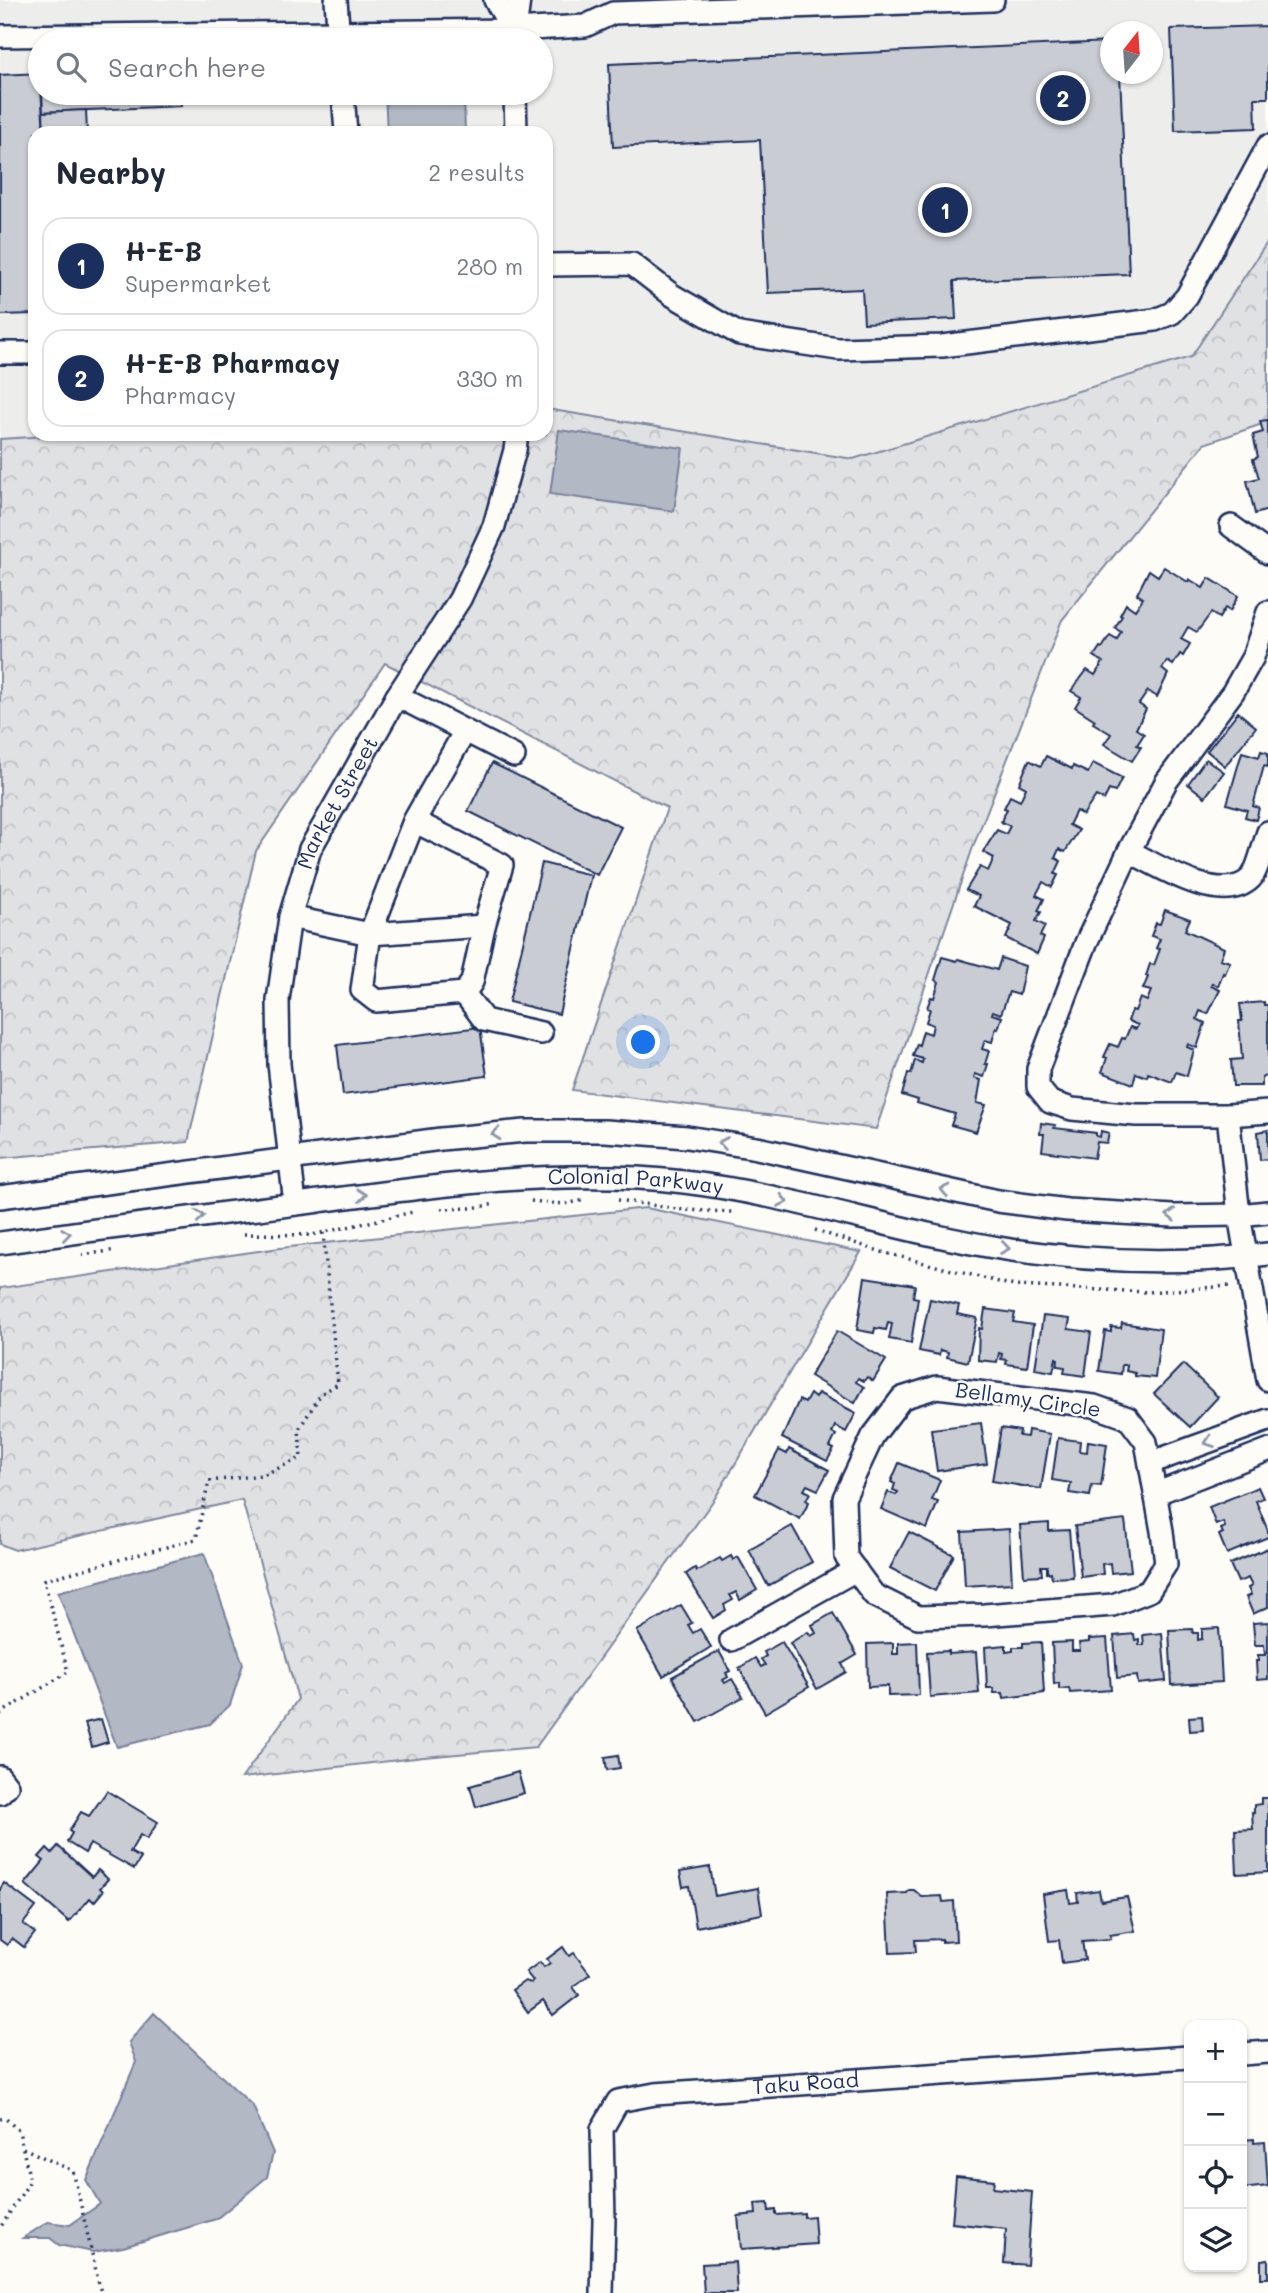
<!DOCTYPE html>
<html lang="en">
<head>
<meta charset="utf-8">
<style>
  body { margin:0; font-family:Mali,sans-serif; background:#f6f6f7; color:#1f2937 }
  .controls { position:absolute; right:21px; bottom:21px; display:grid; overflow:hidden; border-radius:14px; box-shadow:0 2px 5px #0004 }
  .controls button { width:63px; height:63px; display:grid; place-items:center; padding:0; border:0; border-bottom:2px solid #e0e1e3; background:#fff; color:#1f2937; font:35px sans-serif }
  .compass { position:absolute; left:1100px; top:21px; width:63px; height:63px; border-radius:50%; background:#fff; box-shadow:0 2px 5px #0004; rotate:17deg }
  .you { position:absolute; left:644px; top:1043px; width:24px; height:24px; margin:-18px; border:5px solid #fff; border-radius:50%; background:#1a73e8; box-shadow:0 0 0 10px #1a73e833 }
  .badge { display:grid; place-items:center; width:46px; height:46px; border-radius:50%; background:#1b2f5e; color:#fff; font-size:23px; font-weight:700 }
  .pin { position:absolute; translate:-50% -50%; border:4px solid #fff; box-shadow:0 2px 7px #0006 }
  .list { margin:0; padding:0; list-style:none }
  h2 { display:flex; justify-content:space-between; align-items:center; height:91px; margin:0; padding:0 28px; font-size:30px }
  h2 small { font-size:23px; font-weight:400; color:#747a83 }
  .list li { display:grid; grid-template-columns:46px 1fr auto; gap:21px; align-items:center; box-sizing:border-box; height:98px; margin:0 14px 14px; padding:0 14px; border:2px solid #e0e1e3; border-radius:21px }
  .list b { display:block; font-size:26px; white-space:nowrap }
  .list p { margin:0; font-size:23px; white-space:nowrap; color:#747a83 }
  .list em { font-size:23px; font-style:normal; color:#747a83 }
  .icon { flex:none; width:38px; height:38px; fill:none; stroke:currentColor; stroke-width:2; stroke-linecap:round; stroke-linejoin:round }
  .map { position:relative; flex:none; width:1268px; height:2293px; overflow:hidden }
  .search { position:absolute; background:#fff; box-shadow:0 2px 5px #0004; left:28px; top:28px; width:525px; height:77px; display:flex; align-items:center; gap:18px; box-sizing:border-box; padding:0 24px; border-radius:38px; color:#747a83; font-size:26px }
  .panel { position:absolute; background:#fff; box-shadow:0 2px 5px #0004; left:28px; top:126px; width:525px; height:315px; border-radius:21px }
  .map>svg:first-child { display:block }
  .built { fill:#edeeec; fill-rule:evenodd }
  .forest { fill:url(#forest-crowns); stroke:#7e88a0; stroke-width:2 }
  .water { fill:#b3b8c5; stroke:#76819c; stroke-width:2 }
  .building { fill:#c9ccd3; stroke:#1b2f5e; stroke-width:2 }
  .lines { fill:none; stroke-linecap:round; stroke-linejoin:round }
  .minor-casing { stroke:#1b2f5e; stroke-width:26 }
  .path { stroke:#1b2f5e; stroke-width:3.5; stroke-dasharray:2 5; stroke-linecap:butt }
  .minor { stroke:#fdfcf7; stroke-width:21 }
  .oneway { stroke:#8c96aa }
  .labels { text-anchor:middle; stroke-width:5; stroke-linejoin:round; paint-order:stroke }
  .street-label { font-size:21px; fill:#1b2f5e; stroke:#fdfcf7 }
</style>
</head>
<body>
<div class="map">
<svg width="1268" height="2293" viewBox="0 0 1268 2293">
  <defs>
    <pattern id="forest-crowns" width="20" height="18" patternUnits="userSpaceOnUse" patternTransform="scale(1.75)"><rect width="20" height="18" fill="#e0e1e3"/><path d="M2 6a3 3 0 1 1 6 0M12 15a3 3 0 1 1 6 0" fill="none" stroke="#c0c1c5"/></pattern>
  </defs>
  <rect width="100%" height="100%" fill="#fdfcf7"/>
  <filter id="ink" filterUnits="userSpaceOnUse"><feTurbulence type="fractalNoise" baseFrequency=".0143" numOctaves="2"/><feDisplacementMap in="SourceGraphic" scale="14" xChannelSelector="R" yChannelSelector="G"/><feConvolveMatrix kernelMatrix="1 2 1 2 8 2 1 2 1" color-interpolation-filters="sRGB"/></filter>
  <g filter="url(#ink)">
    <path class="built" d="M0,0h1268v241l-76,116 -339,102 -307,-50v-276h-511v301h44l-79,5zM1110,32h42v42h-42zM40,40h501v53h-501z"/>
    <g class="forest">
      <polygon points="1268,241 1268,422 1204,444 1062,620 973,847 876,1129 572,1090 667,808 385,663 256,851 188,1142 0,1158 0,439 79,434 546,434 546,409 853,459 1191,357"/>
      <polygon points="646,1208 861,1252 715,1498 536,1747 424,1757 242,1778 298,1699 242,1500 15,1550 0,1544 0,1288 280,1248"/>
    </g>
    <g class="water">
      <polygon points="385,93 464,93 465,133 387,133"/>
      <polygon points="559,430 683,448 674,511 550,494"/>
      <polygon points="204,1553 243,1664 230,1705 210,1724 117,1747 58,1592"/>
      <polygon points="154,2013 253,2106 273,2153 267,2177 216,2219 123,2247 93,2252 59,2245 50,2238 23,2238 48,2222 70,2225 100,2204 86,2180 136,2062 129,2042"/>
    </g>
    <g class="building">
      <polygon points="1268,26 1268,98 1255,98 1256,128 1175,131 1171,29"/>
      <polygon points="1110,42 1110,74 1120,74 1129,274 954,281 956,319 864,323 862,289 768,293 760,140 613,147 609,64"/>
      <polygon points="40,73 44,133 35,133 35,314 0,315 0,75"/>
      <polygon points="42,93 180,93 181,106 43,112"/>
      <polygon points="86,110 87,133 44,133 43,112"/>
      <polygon points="1268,420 1268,510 1255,514 1247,481 1259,478 1253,459 1258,457 1253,435 1263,432 1260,421"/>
      <polygon points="1164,567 1188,582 1189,579 1203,588 1209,578 1238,596 1230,611 1225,608 1219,618 1211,613 1197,632 1188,627 1181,639 1190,644 1183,656 1180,654 1173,665 1167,661 1162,669 1168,674 1157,697 1148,691 1139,704 1146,709 1136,729 1144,734 1137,745 1141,747 1132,761 1104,744 1111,734 1093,723 1095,720 1075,707 1081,697 1071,691 1087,670 1095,675 1103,662 1094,656 1100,647 1102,648 1110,636 1117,640 1121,632 1115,628 1122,616 1120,615 1126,604 1135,610 1143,598 1137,594 1149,570 1158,576"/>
      <polygon points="1238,712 1256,727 1225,766 1207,751"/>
      <polygon points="1261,751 1268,753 1268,767 1264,766 1253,806 1259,808 1256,820 1245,817 1247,810 1227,804 1242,752 1259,757"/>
      <polygon points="1046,756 1072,769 1073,766 1088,773 1093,763 1122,778 1115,792 1109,790 1104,800 1096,796 1083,815 1076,811 1069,825 1079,830 1065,852 1059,849 1055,858 1061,861 1055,874 1058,875 1052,887 1043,882 1036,895 1044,899 1038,911 1041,912 1036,921 1045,926 1040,936 1044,938 1037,954 1006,938 1012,925 974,906 979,896 966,890 980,867 988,871 994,858 983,852 997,830 1006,834 1010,826 1001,822 1007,809 1004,808 1010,796 1020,801 1026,788 1019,784 1029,760 1041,766"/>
      <polygon points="1206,759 1224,772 1205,797 1188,784"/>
      <polygon points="492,763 621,827 597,875 468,811"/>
      <polygon points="542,863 591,875 559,1014 509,1002"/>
      <polygon points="1165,910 1190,919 1185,930 1224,948 1220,959 1230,962 1225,974 1223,973 1218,986 1212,983 1211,986 1220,990 1208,1014 1200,1011 1197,1019 1205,1023 1197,1048 1188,1044 1187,1047 1194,1050 1187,1076 1176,1072 1172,1082 1148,1073 1147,1077 1136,1073 1133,1084 1102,1072 1107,1058 1104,1057 1110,1044 1118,1047 1122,1038 1125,1039 1130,1027 1136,1029 1138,1025 1128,1021 1132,1010 1135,1011 1140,998 1147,1001 1151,991 1143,989 1148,977 1146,976 1150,964 1154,965 1160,949 1156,948 1160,939 1151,936 1156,923 1160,924"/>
      <polygon points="942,957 957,961 958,959 997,970 1001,958 1025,966 1019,995 1009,992 1001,1014 993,1011 992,1014 1002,1017 998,1029 996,1028 992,1042 985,1040 982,1049 989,1051 985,1064 988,1064 984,1077 975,1074 974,1078 981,1080 977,1103 986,1105 976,1132 951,1125 955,1114 917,1103 918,1100 902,1095 908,1073 911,1074 915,1060 922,1063 923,1059 913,1056 917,1044 919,1045 923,1031 931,1034 933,1025 926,1022 930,1009 927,1008 931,997 934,998 939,982 935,980"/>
      <polygon points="1264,1002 1264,1005 1268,1005 1268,1076 1262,1077 1262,1086 1233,1086 1231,1060 1242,1059 1239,1021 1242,1021 1240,1004"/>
      <polygon points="480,1027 487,1076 343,1095 337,1045"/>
      <polygon points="1041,1123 1055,1125 1054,1128 1096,1133 1096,1136 1100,1137 1101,1131 1109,1133 1107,1143 1097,1142 1094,1158 1042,1151 1044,1134 1040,1134"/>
      <polygon points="1268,1130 1268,1159 1260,1160 1258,1132"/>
      <polygon points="865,1277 915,1285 913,1297 918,1298 911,1343 889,1339 892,1324 888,1323 886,1330 875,1328 874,1333 857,1330"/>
      <polygon points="930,1299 959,1305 957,1314 977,1318 968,1362 947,1357 948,1352 940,1350 939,1355 919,1351"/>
      <polygon points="985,1309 1015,1313 1013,1322 1033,1325 1027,1367 1006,1364 1007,1360 1001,1359 1002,1354 999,1353 997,1362 978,1360 979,1328 982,1329"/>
      <polygon points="1043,1316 1070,1319 1068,1329 1091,1332 1085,1376 1064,1373 1065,1367 1057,1366 1058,1359 1056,1358 1053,1372 1035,1369"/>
      <polygon points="1122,1323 1161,1329 1155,1378 1135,1376 1135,1373 1126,1371 1127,1365 1122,1365 1121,1374 1099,1371 1105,1331 1111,1332 1111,1327 1121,1328"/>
      <polygon points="837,1331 886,1360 873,1381 867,1377 864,1381 858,1378 856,1382 864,1387 855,1403 810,1376"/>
      <polygon points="1183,1364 1218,1397 1190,1427 1154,1394"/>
      <polygon points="818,1393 856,1413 846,1432 835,1426 832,1433 836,1435 830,1447 834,1449 827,1461 782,1438 799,1400 805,1403 810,1394 815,1398"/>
      <polygon points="981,1423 987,1464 937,1471 931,1429"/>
      <polygon points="1001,1428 1020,1431 1019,1436 1027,1437 1028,1430 1050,1434 1041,1489 992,1481"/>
      <polygon points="1058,1438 1080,1441 1079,1451 1087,1452 1088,1441 1107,1444 1101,1486 1092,1485 1090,1496 1069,1493 1071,1483 1052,1480"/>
      <polygon points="789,1449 829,1470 818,1490 807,1485 804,1490 810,1493 806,1500 809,1502 800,1519 755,1495 779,1450 787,1454"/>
      <polygon points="899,1463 940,1480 932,1500 938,1502 927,1529 881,1509 888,1492 896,1495 898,1492 893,1490 895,1484 891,1482"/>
      <polygon points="1258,1487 1263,1498 1256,1501 1268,1531 1268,1537 1227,1554 1219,1535 1223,1533 1221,1529 1225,1527 1223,1522 1216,1525 1209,1507"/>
      <polygon points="1125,1520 1131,1571 1111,1573 1110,1563 1102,1564 1103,1574 1081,1577 1075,1526"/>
      <polygon points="1049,1523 1049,1531 1069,1530 1073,1577 1052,1578 1051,1572 1047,1573 1047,1566 1041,1566 1042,1575 1024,1576 1020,1525"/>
      <polygon points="792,1526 812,1562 768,1586 749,1550"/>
      <polygon points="1009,1529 1012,1583 965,1586 962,1532"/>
      <polygon points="909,1532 954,1555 935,1591 890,1568"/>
      <polygon points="1268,1548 1268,1607 1253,1614 1246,1597 1251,1595 1248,1588 1252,1586 1248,1578 1238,1582 1230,1564"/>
      <polygon points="731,1556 733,1560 738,1557 757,1590 740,1600 736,1592 730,1595 733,1600 724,1605 726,1610 713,1618 686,1574 695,1568 697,1571 720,1558 722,1561"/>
      <polygon points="681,1605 692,1623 688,1625 693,1633 700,1629 711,1647 663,1676 637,1631"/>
      <polygon points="833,1613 857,1655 842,1664 846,1672 817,1689 790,1643 808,1632 811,1636 816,1633 812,1625"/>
      <polygon points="1268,1622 1268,1679 1257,1680 1256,1661 1259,1661 1258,1655 1265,1655 1264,1645 1255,1645 1253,1623"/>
      <polygon points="1219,1628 1222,1682 1172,1685 1169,1630 1192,1629 1193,1633 1198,1633 1198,1640 1202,1639 1202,1629"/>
      <polygon points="1162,1633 1166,1681 1138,1684 1137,1676 1117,1678 1114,1636 1134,1634 1135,1640 1139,1639 1139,1645 1144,1645 1143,1635"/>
      <polygon points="1107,1638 1111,1690 1070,1693 1069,1688 1059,1689 1059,1683 1054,1684 1052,1643 1072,1642 1072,1651 1080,1651 1079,1643 1089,1642 1089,1639"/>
      <polygon points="782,1642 809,1687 765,1713 739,1668 755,1658 761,1667 765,1665 761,1659 766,1656 764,1652"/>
      <polygon points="917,1642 919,1695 888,1696 888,1686 868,1687 867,1644 893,1643 893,1654 898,1654 898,1643"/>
      <polygon points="1041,1642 1044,1693 1004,1698 1003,1693 994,1693 993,1688 987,1688 985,1647 1006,1645 1006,1652 1013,1651 1013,1647 1023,1647 1023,1643"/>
      <polygon points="719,1651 730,1671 726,1673 728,1677 723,1680 725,1683 732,1679 743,1697 698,1722 672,1677"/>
      <polygon points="949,1651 949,1654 976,1652 979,1693 930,1697 927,1652"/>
      <polygon points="1202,1716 1203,1730 1190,1731 1189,1717"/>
      <polygon points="101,1719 108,1742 92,1747 85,1723"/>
      <polygon points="618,1755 620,1768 607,1770 605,1757"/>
      <polygon points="518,1772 524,1793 476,1807 470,1786"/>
      <polygon points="107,1791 158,1822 147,1839 140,1835 130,1852 141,1858 134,1869 90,1844 85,1853 67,1842 72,1833 69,1831 81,1812 89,1816"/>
      <polygon points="1261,1798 1268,1798 1268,1872 1237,1874 1235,1830 1253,1829 1252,1813 1254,1813 1254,1805 1261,1804"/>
      <polygon points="58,1846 92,1877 98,1870 108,1879 100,1888 103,1891 94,1902 90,1898 69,1922 25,1884 44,1861 39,1857 47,1848 52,1853"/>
      <polygon points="710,1867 715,1896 758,1888 762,1914 696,1927 689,1886 683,1887 680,1872"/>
      <polygon points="4,1883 36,1907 23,1924 35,1933 24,1947 12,1938 7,1945 0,1940 0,1889"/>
      <polygon points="909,1890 914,1890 922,1897 942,1896 943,1902 954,1901 956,1941 942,1942 942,1939 915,1940 916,1952 890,1953 887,1894 907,1893"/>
      <polygon points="1068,1890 1070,1903 1078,1902 1077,1893 1099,1890 1101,1901 1127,1897 1135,1931 1110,1935 1111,1939 1082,1941 1085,1960 1062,1963 1059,1940 1049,1941 1043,1894"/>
      <polygon points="563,1947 569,1956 574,1953 590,1974 573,1987 579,1995 553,2015 543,2001 528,2012 512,1990 525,1981 531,1983 533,1981 526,1972 540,1962 544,1967 550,1963 547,1959"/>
      <polygon points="1254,2139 1254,2143 1265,2142 1268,2186 1242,2189 1242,2140"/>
      <polygon points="956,2176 994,2180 993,2188 1032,2192 1027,2265 1004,2263 1006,2229 952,2223"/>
      <polygon points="768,2203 769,2211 776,2210 776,2215 804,2213 804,2217 814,2216 816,2244 741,2249 738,2216 756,2214 755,2204"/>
      <polygon points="1268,2259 1268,2278 1261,2278 1261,2260"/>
      <polygon points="735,2262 737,2293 704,2293 702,2264"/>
    </g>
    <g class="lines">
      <g class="minor-casing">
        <g id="minor">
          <polyline points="336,0 339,40"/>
          <polyline points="495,0 513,30"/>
          <polyline points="0,36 513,30 585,26 613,13 993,0"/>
          <polyline points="514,40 519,0"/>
          <polyline points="343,93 346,133"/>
          <polyline points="515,93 516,133"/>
          <polyline points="546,265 632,264 672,295 739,334 838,349 942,346 1155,320 1172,313 1187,296 1268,146"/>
          <polyline points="0,353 35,353"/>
          <polyline points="1231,526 1268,553"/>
          <path d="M1268,612l-15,45 -20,35 -67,90 -37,69c29,15 93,56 122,27 7,-8 13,-35 17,-46"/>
          <polyline points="397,696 514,756"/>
          <polyline points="414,821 502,865 484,926 472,982 464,993 376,1001 362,990 370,934 414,821 465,731"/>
          <polyline points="1129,851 1086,943 1038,1069 1038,1087 1050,1102 1072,1109 1136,1115 1228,1115 1239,1215 1268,1380"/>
          <polyline points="290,917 370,934 484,926"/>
          <polyline points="464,993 484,1020 541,1033"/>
          <polyline points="1228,1115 1268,1112"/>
          <polyline points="0,1197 441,1139 525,1131 605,1131 687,1137 757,1148 998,1201 1067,1210 1173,1216 1239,1215 1268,1212"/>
          <path id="s1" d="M295,1204l-16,-140 -1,-64 12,-83 20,-68 87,-153 63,-97 34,-73 21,-76 2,-16"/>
          <path id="s2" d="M0,1243c106,-15 213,-28 319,-42 121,-16 243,-33 365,-19 109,13 213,50 321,67 87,13 176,16 263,5"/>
          <polygon points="937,1387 1094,1406 1128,1418 1146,1442 1162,1531 1166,1564 1149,1591 1113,1605 984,1615 918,1617 874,1595 846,1557 844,1498 873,1436 902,1398"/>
          <polyline points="1150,1463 1268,1420"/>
          <polyline points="1155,1494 1268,1450"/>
          <polyline points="731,1640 856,1570"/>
          <polyline points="0,1777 7,1786 0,1793"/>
          <polyline points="1242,2054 1268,2052"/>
          <path id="s3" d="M602,2293l2,-73 -2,-91 16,-28 37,-7 534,-37"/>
        </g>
      </g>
      <g class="path">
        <polyline points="618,1200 684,1210 732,1212"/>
        <polyline points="531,1201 564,1204 586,1200"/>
        <polyline points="441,1209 471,1208 496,1204"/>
        <polyline points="815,1230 882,1252 1014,1286 1148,1292 1230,1286"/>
        <polyline points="244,1234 312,1235 413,1212"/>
        <polyline points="82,1255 116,1250"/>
        <polyline points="0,1714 68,1672 44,1580 196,1539 209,1481 263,1475 301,1458 299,1429 321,1394 338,1384 323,1233"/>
        <polyline points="0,2119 5,2118 19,2131 30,2181 0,2228"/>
        <polyline points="23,2148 73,2171 101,2293"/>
      </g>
      <use href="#minor" class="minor"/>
    </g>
    <defs><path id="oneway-chevron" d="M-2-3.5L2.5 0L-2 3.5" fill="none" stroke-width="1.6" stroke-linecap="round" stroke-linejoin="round" transform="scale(1.75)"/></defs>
    <g class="oneway">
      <use href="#oneway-chevron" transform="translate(496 1134) rotate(175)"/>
      <use href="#oneway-chevron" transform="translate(723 1143) rotate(-171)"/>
      <use href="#oneway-chevron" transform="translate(945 1190) rotate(-168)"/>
      <use href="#oneway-chevron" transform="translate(362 1195) rotate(-7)"/>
      <use href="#oneway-chevron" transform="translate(783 1201) rotate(13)"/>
      <use href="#oneway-chevron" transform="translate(1171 1215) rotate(-178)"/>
      <use href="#oneway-chevron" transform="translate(200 1216) rotate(-7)"/>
      <use href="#oneway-chevron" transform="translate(66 1234) rotate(-8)"/>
      <use href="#oneway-chevron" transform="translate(1005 1248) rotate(9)"/>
      <use href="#oneway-chevron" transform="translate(1209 1442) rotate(160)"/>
    </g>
  </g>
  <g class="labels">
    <g class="street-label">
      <text dy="7" stroke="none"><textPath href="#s1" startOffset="413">Market Street</textPath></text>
      <text dy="7" stroke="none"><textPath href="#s2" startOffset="640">Colonial Parkway</textPath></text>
      <text transform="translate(1028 1400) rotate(8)" y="7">Bellamy Circle</text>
      <text dy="7" stroke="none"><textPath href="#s3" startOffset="385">Taku Road</textPath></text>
    </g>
  </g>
</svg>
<div class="controls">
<button>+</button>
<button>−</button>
<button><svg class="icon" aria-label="locate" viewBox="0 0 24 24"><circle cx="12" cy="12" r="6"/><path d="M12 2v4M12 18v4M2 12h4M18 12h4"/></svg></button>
<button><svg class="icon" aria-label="layers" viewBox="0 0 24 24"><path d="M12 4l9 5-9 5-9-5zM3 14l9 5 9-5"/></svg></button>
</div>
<svg class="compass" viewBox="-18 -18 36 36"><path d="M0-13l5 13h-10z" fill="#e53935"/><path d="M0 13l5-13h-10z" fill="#747a83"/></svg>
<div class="you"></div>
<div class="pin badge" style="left:945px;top:210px">1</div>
<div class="pin badge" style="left:1063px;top:98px">2</div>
<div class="search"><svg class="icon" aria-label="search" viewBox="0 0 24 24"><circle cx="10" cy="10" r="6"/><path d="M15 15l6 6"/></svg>Search here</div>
<section class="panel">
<h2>Nearby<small>2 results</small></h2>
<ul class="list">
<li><span class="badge">1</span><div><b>H-E-B</b><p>Supermarket</p></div><em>280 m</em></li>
<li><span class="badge">2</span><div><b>H-E-B Pharmacy</b><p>Pharmacy</p></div><em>330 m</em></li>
</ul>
</section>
</div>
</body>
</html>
